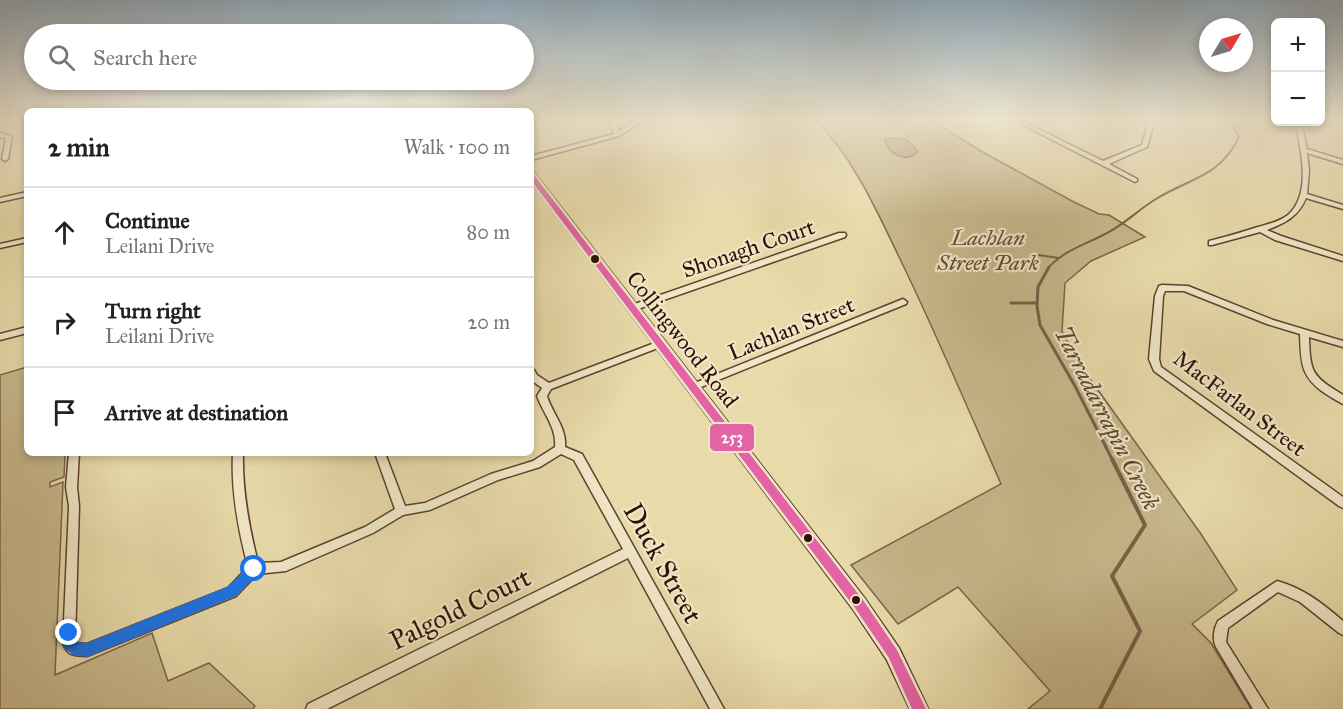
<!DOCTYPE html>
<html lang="en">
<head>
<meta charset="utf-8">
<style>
  body { margin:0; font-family:"IM FELL Great Primer",serif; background:#f2f2f2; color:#222 }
  .controls { position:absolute; right:18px; top:18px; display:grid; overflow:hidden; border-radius:9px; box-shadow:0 3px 9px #0003 }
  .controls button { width:54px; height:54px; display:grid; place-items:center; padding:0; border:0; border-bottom:2px solid #e0e0e0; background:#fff; color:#222; font:30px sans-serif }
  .compass { position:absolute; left:1199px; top:18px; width:54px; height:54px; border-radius:50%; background:#fff; box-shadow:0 3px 9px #0003; rotate:52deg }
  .stop { position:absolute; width:18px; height:18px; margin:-14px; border:4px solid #1a73e8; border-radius:50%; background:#fff }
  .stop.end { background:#1a73e8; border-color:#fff; box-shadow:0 2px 6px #0008 }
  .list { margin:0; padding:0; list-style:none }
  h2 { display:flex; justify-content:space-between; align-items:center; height:78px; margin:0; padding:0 24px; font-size:26px }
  h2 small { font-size:20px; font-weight:400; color:#767676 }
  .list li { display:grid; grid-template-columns:39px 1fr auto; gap:18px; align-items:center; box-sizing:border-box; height:90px; padding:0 24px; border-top:2px solid #e0e0e0 }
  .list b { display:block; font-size:22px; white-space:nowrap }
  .list p { margin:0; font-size:20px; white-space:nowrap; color:#767676 }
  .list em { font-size:20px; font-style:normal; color:#767676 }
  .icon { flex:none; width:33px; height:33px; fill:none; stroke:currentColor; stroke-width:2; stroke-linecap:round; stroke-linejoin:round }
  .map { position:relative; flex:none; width:1343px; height:709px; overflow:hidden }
  .search { position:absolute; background:#fff; box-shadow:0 3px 9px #0003; left:24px; top:24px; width:510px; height:66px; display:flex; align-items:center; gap:15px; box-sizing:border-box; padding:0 21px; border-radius:33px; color:#767676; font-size:22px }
  .panel { position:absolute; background:#fff; box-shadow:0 3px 9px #0003; left:24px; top:108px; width:510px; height:348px; border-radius:9px }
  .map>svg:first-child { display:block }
  .green { fill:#c8b88d; stroke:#7b644a; stroke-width:1.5 }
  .water { fill:#a99672; stroke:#786147; stroke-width:1.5 }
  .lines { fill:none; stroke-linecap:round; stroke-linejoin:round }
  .stream-far2 { stroke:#786147; stroke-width:2 }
  .stream-far1 { stroke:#786147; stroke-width:3 }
  .stream { stroke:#786147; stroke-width:4 }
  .minor-casing { stroke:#5c432f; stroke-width:3 }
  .tertiary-casing { stroke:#5c432f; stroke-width:3 }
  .minor { fill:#f0e7c7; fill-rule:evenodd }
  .tertiary { fill:#f0e7c7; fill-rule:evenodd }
  .bus-1-casing { stroke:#f0e7c7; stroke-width:5 }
  .bus-1 { fill:#e463a4; fill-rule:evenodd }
  .route { fill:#1a73e8 }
  .bus-dot { fill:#2e1106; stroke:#f0e7c7; stroke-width:2 }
  .labels { text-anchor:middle; stroke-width:4.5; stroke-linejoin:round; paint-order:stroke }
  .park-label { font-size:22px; font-style:italic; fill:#644b35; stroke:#f0e7c7 }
  .street-label { font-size:22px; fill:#2e1106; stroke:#f0e7c7 }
  .water-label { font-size:24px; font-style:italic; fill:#5f4631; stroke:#f0e7c7 }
  .near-street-label { font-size:27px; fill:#2e1106; stroke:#f0e7c7 }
  .line-badge { stroke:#f0e7c7; stroke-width:2 }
  .badge-label { font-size:16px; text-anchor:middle; font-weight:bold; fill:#fff }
</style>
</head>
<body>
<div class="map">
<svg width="1343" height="709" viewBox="0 0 1343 709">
  <rect width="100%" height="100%" fill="#e8daa9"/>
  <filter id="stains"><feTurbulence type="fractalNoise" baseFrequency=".00333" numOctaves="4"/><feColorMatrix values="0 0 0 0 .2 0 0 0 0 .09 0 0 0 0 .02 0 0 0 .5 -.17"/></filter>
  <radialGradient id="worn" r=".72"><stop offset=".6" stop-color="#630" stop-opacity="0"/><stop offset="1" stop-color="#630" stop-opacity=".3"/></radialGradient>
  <g class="green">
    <path d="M815,119h114l52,32 91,50 27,13 10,1 36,22 -54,24 -26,22 -3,48 16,31 123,172 36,56 -45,34 19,19 40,66h-223l22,-18 -92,-104 -60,37 -47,-59 150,-81c-33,-75 -65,-151 -101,-225 -24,-50 -46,-100 -85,-140z"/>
    <polygon points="27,367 27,453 65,453 64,477 50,482 50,487 63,482 55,675 152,633 168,681 209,663 255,706 253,709 0,709 0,375"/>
  </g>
  <path class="water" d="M891,138l15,1 12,12c-11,13 -30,4 -33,-12z"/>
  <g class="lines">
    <g class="stream-far2">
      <polyline points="1031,254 1059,258"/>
      <path d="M1048,268c16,-18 39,-24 59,-35 18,-9 32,-24 49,-34 34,-21 64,-22 83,-62l-9,-18"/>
    </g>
    <g class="stream-far1">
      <polyline points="1049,267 1038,287 1037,306 1040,325 1075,386 1113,461"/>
      <polyline points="1011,303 1036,303"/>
    </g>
    <polyline class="stream" points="1100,709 1140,631 1112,576 1145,525 1112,459"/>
    <g class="minor-casing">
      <g id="minor">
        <polygon points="610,119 616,119 619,131 639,119 646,119 619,136 531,160 531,156 614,134"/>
        <polygon points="1149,119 1155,119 1147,147 1109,164 1137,179 1137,181 1135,182 1019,123 1024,122 1103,161 1142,145"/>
        <path d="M1295,122h6l6,27 36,11v4l-36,-11 2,17 -2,24 36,11v4l-37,-11c-8,19 -21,25 -39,32l14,6 62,20v5l-68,-21 -15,-8 -48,13h-3v-4c17,-4 33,-9 49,-14 10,-3 21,-5 30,-12 24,-21 13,-66 7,-93z"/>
        <polygon points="0,133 12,136 8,159 5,161 2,159 6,138 0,137"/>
        <polygon points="27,192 27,196 0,202 0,198"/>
        <polygon points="839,233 845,233 846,235 845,237 635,310 629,310 628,308 629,306"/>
        <polygon points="27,238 27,242 0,248 0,244"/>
        <path d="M1162,285l26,1 85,34 70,21v6l-34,-10c1,36 3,39 34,58v9c-6,-3 -12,-7 -17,-10 -26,-17 -25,-32 -26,-60l-33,-10 -83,-33h-19l-2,5 -4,63 2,8 182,130v11l-4,-2 -185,-135 -5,-12 6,-63 4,-10z"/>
        <polygon points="903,299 907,302 906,304 696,389 690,389 688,387 690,385"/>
        <polygon points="27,327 27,333 0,340 0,334"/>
        <path d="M660,341l4,3 -1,2 -112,43 -4,7c5,17 20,32 18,51l17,7 142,255h-14l-82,-151 -301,151h-21l2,-5 315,-155 -49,-89 -13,-6 -21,13 -42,13 -68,30 -27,5 -30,18 -87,38 -29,3 -21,22 -149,60c-13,-1 -19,1 -24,-13l6,-137 -3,-19 3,-34h10l-2,34 2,19 -4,135 1,2 11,1 141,-56 20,-21c-10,-38 -17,-75 -15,-114h10c-1,38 6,74 15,110l23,-1 84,-35 30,-18 -20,-56h10l20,53 20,-3 66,-29 42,-13 22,-14c2,-19 -12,-34 -18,-51l5,-8 -11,-8v-11l3,1 3,5 12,8z"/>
        <path d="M1277,581c26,7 45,22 66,40v14l-4,-2 -39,-31 -22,-10 -50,36 -2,14 42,67h-15l-37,-62c-4,-7 -2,-19 2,-26z"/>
      </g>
    </g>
    <g class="tertiary-casing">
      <polygon id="tertiary" points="531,172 534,173 865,599 899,648 928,709 910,709 887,660 853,609 531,181"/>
    </g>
    <use href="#minor" class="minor"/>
    <use href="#tertiary" class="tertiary"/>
    <g class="bus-1-casing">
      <polygon id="bus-1" points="531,173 533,174 863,600 897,650 926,709 912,709 889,658 855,608 531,180"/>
    </g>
    <use href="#bus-1" class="bus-1"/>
  </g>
  <linearGradient id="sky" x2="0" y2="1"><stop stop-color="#8fa8b9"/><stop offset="0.55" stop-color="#f5eed8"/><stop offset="1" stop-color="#f5eed8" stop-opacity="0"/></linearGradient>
  <rect width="1343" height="218" fill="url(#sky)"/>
  <polygon class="route" points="254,563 258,565 260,569 258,573 236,596 87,657 73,655 64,648 62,633 64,628 69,626 73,628 77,642 87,643 227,587"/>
  <g class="bus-dot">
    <circle cx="595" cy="259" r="5"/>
    <circle cx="808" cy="538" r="5"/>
    <circle cx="856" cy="600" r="5"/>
  </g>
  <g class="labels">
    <g class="park-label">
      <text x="988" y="245">Lachlan<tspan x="988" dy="25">Street Park</tspan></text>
    </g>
    <g class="street-label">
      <text transform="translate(748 248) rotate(-19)" y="8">Shonagh Court</text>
      <text transform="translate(791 328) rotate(-22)" y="8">Lachlan Street</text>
      <text transform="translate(683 339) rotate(52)" y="8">Collingwood Road</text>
      <text transform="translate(1240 403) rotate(37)" y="8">MacFarlan Street</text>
    </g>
    <g class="water-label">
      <text transform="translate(1107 418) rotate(63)" y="8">Tarradarrapin Creek</text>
    </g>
    <g class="near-street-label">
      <text transform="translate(663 563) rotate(61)" y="9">Duck Street</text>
      <text transform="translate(460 609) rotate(-26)" y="9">Palgold Court</text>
    </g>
  </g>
  <rect class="line-badge" x="709" y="423" width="46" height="29" rx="6" fill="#e463a4"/>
  <g class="badge-label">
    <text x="732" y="443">253</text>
  </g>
  <rect width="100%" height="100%" filter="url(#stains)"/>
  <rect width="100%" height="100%" fill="url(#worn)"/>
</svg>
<div class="controls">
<button>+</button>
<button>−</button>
</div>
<svg class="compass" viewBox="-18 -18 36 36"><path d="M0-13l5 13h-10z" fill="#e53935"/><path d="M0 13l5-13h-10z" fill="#767676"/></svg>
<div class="stop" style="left:254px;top:569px"></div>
<div class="stop end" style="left:69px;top:633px"></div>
<div class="search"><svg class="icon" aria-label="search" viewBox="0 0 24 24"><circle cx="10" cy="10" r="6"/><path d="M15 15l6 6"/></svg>Search here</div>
<section class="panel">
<h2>2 min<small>Walk · 100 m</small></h2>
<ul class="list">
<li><svg class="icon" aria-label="ahead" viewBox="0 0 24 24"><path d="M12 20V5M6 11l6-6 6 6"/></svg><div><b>Continue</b><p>Leilani Drive</p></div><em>80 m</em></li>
<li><svg class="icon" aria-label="right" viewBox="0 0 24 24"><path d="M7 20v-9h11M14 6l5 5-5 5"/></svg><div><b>Turn right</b><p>Leilani Drive</p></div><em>20 m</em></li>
<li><svg class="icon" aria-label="arrive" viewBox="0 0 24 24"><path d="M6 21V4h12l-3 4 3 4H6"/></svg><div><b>Arrive at destination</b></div></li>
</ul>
</section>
</div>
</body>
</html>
